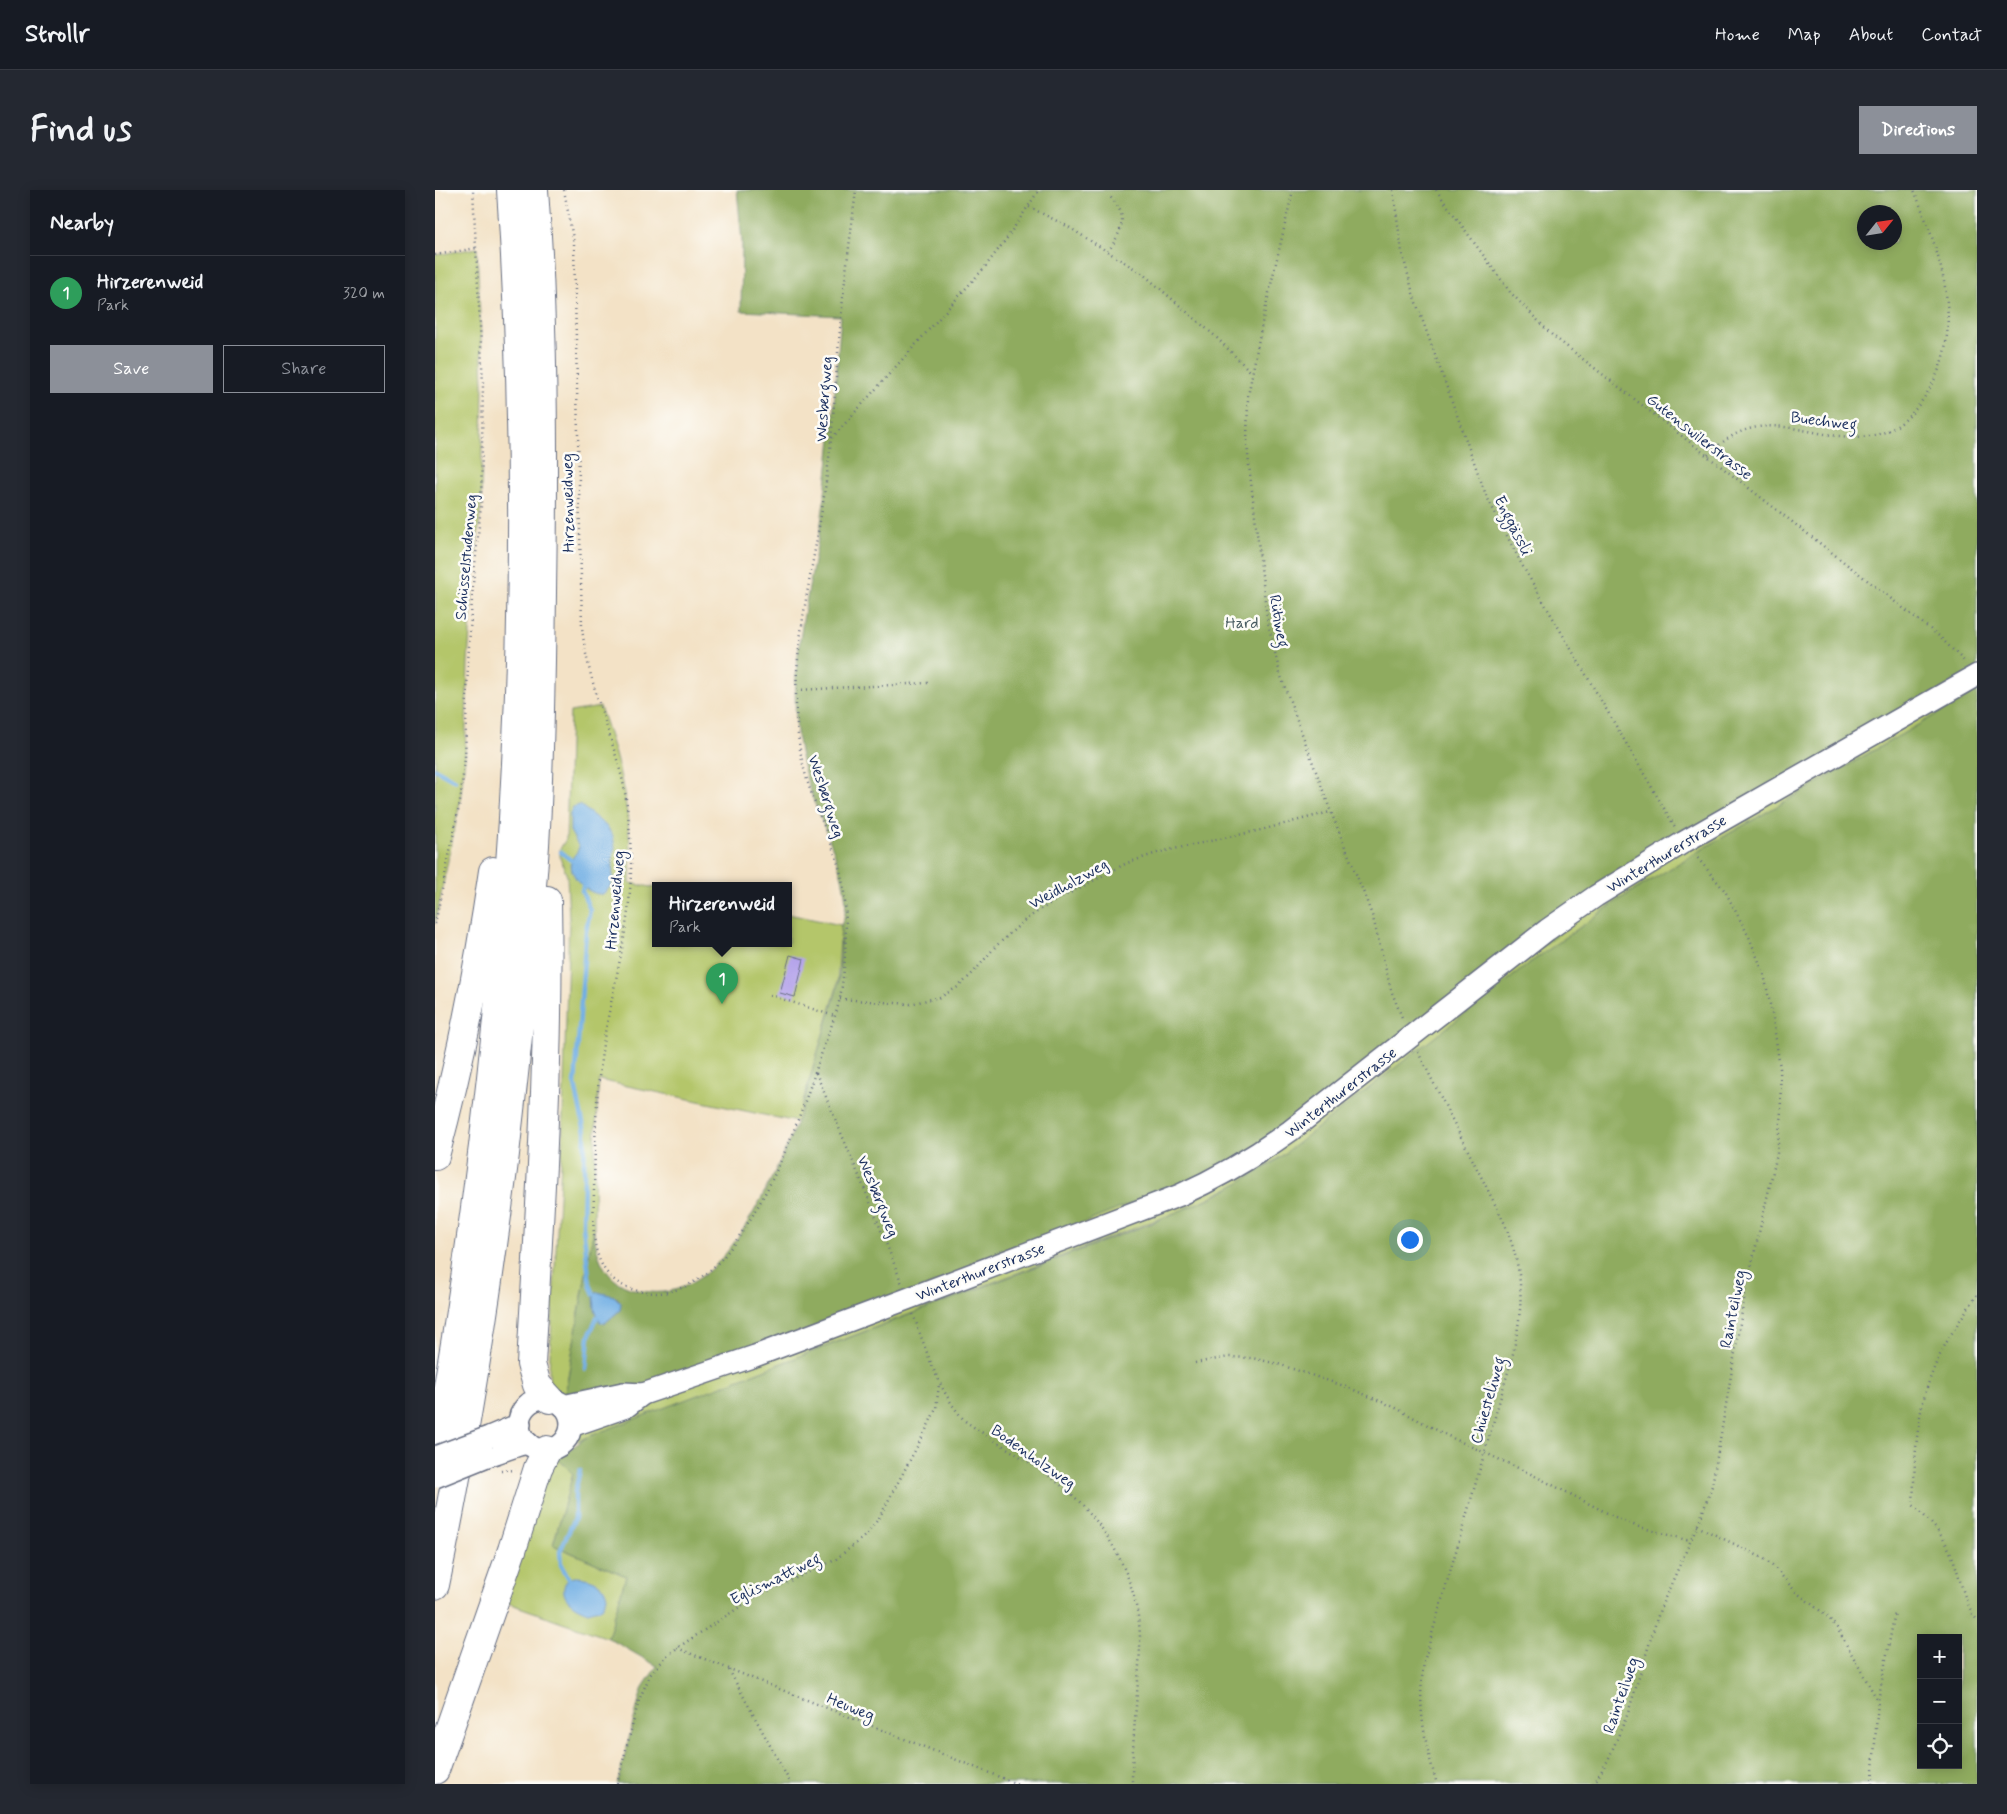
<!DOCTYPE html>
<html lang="en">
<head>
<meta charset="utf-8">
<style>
  body { margin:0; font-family:Mynerve,sans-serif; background:#242831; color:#f1f3f6 }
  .controls { position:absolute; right:15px; bottom:15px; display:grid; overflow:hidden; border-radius:0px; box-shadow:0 2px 12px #0003 }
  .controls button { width:45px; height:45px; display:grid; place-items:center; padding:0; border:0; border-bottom:1px solid #363941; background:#171b24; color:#f1f3f6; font:25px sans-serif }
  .compass { position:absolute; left:1422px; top:15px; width:45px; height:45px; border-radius:50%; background:#171b24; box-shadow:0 2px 12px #0003; rotate:60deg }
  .you { position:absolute; left:974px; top:1049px; width:18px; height:18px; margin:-12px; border:4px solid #fff; border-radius:50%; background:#1a73e8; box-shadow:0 0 0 8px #1a73e833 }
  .badge { display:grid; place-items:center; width:32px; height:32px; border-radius:50%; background:#8c9099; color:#fff; font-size:16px; font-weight:700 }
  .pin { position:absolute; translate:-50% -41px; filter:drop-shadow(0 1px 2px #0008) }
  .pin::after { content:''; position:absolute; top:26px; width:18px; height:15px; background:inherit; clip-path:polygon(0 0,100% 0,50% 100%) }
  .popup { position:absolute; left:217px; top:692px; width:140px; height:65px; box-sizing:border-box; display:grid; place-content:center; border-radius:0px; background:#171b24; filter:drop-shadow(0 1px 4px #0005); font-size:16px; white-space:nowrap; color:#9ea1a6 }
  .popup b { font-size:19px; color:#f1f3f6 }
  .popup::after { content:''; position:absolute; left:50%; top:100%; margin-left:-10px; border:10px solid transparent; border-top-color:#171b24 }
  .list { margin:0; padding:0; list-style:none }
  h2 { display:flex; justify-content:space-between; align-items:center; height:65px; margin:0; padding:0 20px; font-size:21px }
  h2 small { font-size:16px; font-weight:400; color:#9ea1a6 }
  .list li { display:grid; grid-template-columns:32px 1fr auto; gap:15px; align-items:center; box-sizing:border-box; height:75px; padding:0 20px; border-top:1px solid #363941 }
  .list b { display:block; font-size:19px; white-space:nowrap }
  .list p { margin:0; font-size:16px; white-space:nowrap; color:#9ea1a6 }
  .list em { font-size:16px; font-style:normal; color:#9ea1a6 }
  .actions { display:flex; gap:10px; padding:15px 20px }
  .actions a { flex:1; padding:11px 0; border:1px solid #8c9099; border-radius:0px; text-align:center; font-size:18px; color:#8c9099 }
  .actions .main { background:#8c9099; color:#fff }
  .icon { flex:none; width:28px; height:28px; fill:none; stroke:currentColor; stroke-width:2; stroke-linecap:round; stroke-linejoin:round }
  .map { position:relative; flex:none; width:1542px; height:1594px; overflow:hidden; border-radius:0px }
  header { display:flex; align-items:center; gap:30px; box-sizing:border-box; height:70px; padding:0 25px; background:#171b24; border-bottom:1px solid #363941 }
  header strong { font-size:24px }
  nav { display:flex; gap:28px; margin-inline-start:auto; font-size:18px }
  .intro { display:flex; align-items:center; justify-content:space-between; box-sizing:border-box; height:120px; padding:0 30px }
  h1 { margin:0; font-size:35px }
  .button { padding:12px 22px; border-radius:0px; background:#8c9099; color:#fff; font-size:18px; font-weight:700 }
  main { display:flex; gap:30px; padding:0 30px }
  aside { flex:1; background:#171b24; border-radius:0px; box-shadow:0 2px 12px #0003 }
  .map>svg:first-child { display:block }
  .green { fill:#b4c66a; stroke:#687a64 }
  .forest { fill:#8fab5e; stroke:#556d5e; fill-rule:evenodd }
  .water { fill:#71afe4; stroke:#466fa1 }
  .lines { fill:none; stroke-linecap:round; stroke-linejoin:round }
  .stream { stroke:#71afe4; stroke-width:4.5 }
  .building { fill:#b3a2ea }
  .secondary-casing { stroke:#676e82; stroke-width:24 }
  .highway-casing { stroke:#676e82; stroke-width:30 }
  .path { stroke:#676e82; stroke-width:2.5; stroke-dasharray:1 4; stroke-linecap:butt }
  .secondary { stroke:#fff; stroke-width:21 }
  .highway { stroke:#fff; stroke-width:28 }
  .secondary-bridge-casing { stroke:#676e82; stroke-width:24; stroke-linecap:butt }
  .secondary-bridge { stroke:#fff; stroke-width:21 }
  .labels { text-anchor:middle; stroke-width:5; stroke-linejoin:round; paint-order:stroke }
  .street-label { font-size:16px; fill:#1b2f5e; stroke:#fdfcf7 }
  .park-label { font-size:16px; fill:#495c62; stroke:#fdfcf7 }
</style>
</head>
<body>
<header>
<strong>Strollr</strong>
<nav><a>Home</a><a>Map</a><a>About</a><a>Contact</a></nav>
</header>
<div class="intro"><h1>Find us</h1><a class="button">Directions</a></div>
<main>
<aside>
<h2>Nearby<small></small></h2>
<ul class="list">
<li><span class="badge" style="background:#2e9e5b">1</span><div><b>Hirzerenweid</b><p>Park</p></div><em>320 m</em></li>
</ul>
<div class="actions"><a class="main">Save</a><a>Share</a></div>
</aside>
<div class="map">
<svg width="1542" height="1594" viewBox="0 0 1542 1594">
  <rect width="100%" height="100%" fill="#fdfcf7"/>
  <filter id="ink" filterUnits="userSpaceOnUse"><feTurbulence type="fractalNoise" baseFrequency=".02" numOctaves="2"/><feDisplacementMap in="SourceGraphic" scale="10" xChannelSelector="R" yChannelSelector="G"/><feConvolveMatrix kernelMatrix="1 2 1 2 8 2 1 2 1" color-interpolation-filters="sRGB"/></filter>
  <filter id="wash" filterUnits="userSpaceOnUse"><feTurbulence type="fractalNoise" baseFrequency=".0096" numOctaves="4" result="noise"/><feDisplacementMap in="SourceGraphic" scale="20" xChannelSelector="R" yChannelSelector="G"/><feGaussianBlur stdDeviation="1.12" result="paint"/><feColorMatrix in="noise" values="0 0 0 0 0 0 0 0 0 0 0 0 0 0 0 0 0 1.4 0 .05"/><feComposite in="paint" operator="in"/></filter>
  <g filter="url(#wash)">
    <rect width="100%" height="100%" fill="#f3e2c6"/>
    <g class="green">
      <polygon points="42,58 48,194 46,316 38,394 33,472 30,568 25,612 0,734 0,65"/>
      <path d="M1542,485v16l-283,163 -77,47 -83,59 -238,186 -50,34 -56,27 -612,234 -9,-8 2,-7 -3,-14 -18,-13 -1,-28 13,-226 7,-226 -2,-43 -7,-18v-9l6,-10 4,-127 30,-5c22,62 32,110 30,176l26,5v55h132v-29l53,11 -4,62 -40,135 -198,-42 -4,64 -1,83 -31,178 984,-475z"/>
      <polygon points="122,1268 138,1283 118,1355 191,1386 173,1448 67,1411 107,1279"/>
    </g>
    <g class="forest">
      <path d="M302,0h1240v485l-293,167 -420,308 -509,206 -192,50 31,-179c1,27 10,54 39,62 66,19 105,-47 131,-96 12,-23 23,-46 32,-69 9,-23 14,-47 21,-69 6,-22 14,-44 20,-66 4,-20 3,-44 4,-64 17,-29 -17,-96 -28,-126 -5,-15 -10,-32 -13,-47 -15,-77 9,-154 21,-229 10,-68 14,-137 20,-207l-100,-5 1,-69zM1430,22h30v30h-30zM162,1102l21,6 2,12 -15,13 -6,-3c-2,-8 -8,-20 -2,-28z"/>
      <path d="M1542,501v1093h-1360l22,-84 4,-13 14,-21 -49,-28 18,-62 -73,-31 20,-71 -16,-16 30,-21 562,-213 70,-30 52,-30 263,-204 83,-59 77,-47zM1486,1448h37v127h-37z"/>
    </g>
    <g class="water">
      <path d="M145,615l26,21 7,10 2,12 -3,12 1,19 -3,8 -7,7c-14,2 -36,-18 -31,-34 1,-5 6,-7 7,-13l-9,-16v-18l3,-6z"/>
      <polygon points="162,1102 179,1106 186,1113 185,1120 170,1133 165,1132 160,1119 159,1106"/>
      <path d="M139,1387c14,0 32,5 33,21l-5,10 -14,4c-12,-4 -29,-13 -23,-28 2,-4 4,-6 9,-7z"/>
    </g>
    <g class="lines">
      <g class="stream">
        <polyline points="0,579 20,590"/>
        <polyline points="126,662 137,671"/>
        <polyline points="148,696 147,701 155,720 151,741 140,895 150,942 148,1036 155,1095 159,1104"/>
        <polyline points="151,1179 154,1146 162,1127"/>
        <polyline points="134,1389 126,1375 125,1361 140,1328 140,1302 145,1280"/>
      </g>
    </g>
    <g id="blocks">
      <polygon class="building" points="355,765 369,769 360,807 345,803"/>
    </g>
  </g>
  <g filter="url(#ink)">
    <use href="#blocks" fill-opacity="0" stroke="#676e82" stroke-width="1"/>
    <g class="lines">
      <g class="secondary-casing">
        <g id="secondary">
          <circle cx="110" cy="1234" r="26"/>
          <polyline points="128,1216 188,1203 208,1204"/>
          <path d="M136,1236l55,-19 17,-13 112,-38 152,-57 273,-104c40,-18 75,-39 110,-64l257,-201 49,-34 88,-54 293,-167"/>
          <polyline points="54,1247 85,1234"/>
          <polyline points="52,1266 84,1255 93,1253"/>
        </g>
      </g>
      <g class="highway-casing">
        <g id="highway">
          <path d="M112,710c3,155 -7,310 -16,464l6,21 13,14"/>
          <path d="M0,966c25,-93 44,-189 58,-285"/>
          <path d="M0,1271c76,-419 105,-846 76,-1271"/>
          <path d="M0,1395c30,-143 52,-287 70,-431 12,-103 23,-206 30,-309 5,-84 6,-169 7,-253 2,-134 2,-268 -8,-402"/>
          <polyline points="0,1580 77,1360 103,1278 112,1260"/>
        </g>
      </g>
      <g class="path">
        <path d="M129,0l10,54 8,383c5,52 26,97 39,147 7,27 9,57 10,85 1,61 -16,119 -27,179 -8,50 -9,101 -10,152 0,24 -4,52 8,75 11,21 34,28 56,28 29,-1 55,-22 71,-43 43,-55 71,-132 93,-198 6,-18 14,-36 18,-54 6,-32 9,-92 1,-123 -6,-25 -17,-48 -26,-72 -13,-32 -19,-68 -19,-102 0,-77 22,-151 31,-227 6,-44 8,-88 12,-133 4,-50 11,-101 17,-151"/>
        <polyline points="858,0 827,133 813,206 812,254 814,275 832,428 845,484 896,622 928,701 938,728 956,800 968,830"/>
        <polyline points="958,0 967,62 979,107 1051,305 1087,375 1240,637"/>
        <polyline points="1001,0 1075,102 1117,145 1504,446 1530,472"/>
        <polyline points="594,17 632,36 708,84 780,146 816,182"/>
        <path d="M673,62c14,-22 22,-36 1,-56"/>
        <polyline points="0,65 42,58"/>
        <polyline points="397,248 550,77 572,48 604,0"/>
        <path d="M1273,265c55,-56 98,-12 161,-19 23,-3 38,-15 52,-34 49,-67 21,-143 -7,-212"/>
        <polyline points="362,500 493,493"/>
        <polyline points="0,734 25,612 30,568 33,472 38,394 46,316 48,194 38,0"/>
        <polyline points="335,805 399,826"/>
        <polyline points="405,809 475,814 505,807 523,797 538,783 560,757 590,730 614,714 692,673 725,662 826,640 895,622"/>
        <path d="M983,862l86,170c21,53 20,82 8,136l-87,300c-9,44 -1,83 12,126"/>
        <polyline points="381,883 437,1017 467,1094"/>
        <path d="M1542,1105c-18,26 -37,54 -47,84 -15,40 -15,84 -17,126 15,14 30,29 38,49 10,22 11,46 26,66"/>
        <path d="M478,1124c14,38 25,77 52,107 34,24 72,43 103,70 44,38 74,99 72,157 -2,45 -8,90 -8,136"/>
        <polyline points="760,1173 794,1167 817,1168 843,1174 912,1197 959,1217 1011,1245 1096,1284 1178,1326 1201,1336 1255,1351"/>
        <polyline points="66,1281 81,1280"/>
        <polyline points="1262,1336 1328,1368 1340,1378 1361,1402 1392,1426 1402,1438 1443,1511"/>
        <polyline points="242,1458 582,1594"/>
        <polyline points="294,1480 356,1594"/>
        <polyline points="182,1594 204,1510 215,1485 231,1467 242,1458 320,1407 400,1370 431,1345 444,1328 491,1240 501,1219 504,1195"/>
        <polyline points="1159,1594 1173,1570 1193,1523 1225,1419 1265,1330 1277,1296 1310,1104 1342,964 1346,921 1345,878 1338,829 1329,784 1314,747 1290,701 1261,666"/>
        <polyline points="1437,1594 1443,1511 1460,1422"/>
      </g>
      <use href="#secondary" class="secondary"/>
      <use href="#highway" class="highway"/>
      <g class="secondary-bridge-casing">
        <g id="secondary-bridge">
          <polyline points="0,1267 54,1247"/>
          <polyline points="0,1287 52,1266"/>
        </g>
      </g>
      <use href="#secondary-bridge" class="secondary-bridge"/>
    </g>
  </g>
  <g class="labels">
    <g class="street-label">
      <text transform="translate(388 209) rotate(-86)" y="6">Wesbergweg</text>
      <text transform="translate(1389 230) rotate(7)" y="6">Buechweg</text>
      <text transform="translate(1265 246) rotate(38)" y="6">Gutenswilerstrasse</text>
      <text transform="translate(132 313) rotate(-91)" y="6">Hirzenweidweg</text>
      <text transform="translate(1079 335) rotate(63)" y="6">Enggässli</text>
      <text transform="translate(30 367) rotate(-85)" y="6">Schüsselstudenweg</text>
      <text transform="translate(845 431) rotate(80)" y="6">Rütiweg</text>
      <text transform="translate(392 606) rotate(72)" y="6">Wesbergweg</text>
      <text transform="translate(1231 663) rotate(-31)" y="6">Winterthurerstrasse</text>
      <text transform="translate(633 693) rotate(-29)" y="6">Weidholzweg</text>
      <text transform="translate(179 710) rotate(-85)" y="6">Hirzenweidweg</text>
      <text transform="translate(905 902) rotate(-38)" y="6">Winterthurerstrasse</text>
      <text transform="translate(444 1006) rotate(68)" y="6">Wesbergweg</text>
      <text transform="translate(545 1081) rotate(-21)" y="6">Winterthurerstrasse</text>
      <text transform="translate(1297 1119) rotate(-79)" y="6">Rainteilweg</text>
      <text transform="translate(1052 1210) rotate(-74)" y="6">Chüesteliweg</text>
      <text transform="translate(599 1266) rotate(35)" y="6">Bodenholzweg</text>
      <text transform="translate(340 1388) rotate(-26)" y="6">Eglismattweg</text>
      <text transform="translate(1185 1505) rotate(-71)" y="6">Rainteilweg</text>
      <text transform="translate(416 1516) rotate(22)" y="6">Heuweg</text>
    </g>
    <g class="park-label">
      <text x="807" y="438">Hard</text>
    </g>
  </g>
</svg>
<div class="controls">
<button>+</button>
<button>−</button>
<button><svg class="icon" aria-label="locate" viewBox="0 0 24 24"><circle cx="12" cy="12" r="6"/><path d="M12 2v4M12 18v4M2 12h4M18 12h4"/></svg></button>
</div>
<svg class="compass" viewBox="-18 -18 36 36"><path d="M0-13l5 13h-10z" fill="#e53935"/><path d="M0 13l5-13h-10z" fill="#9ea1a6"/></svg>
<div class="you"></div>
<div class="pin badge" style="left:287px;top:814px;background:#2e9e5b">1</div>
<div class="popup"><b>Hirzerenweid</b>Park</div>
</div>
</main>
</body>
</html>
